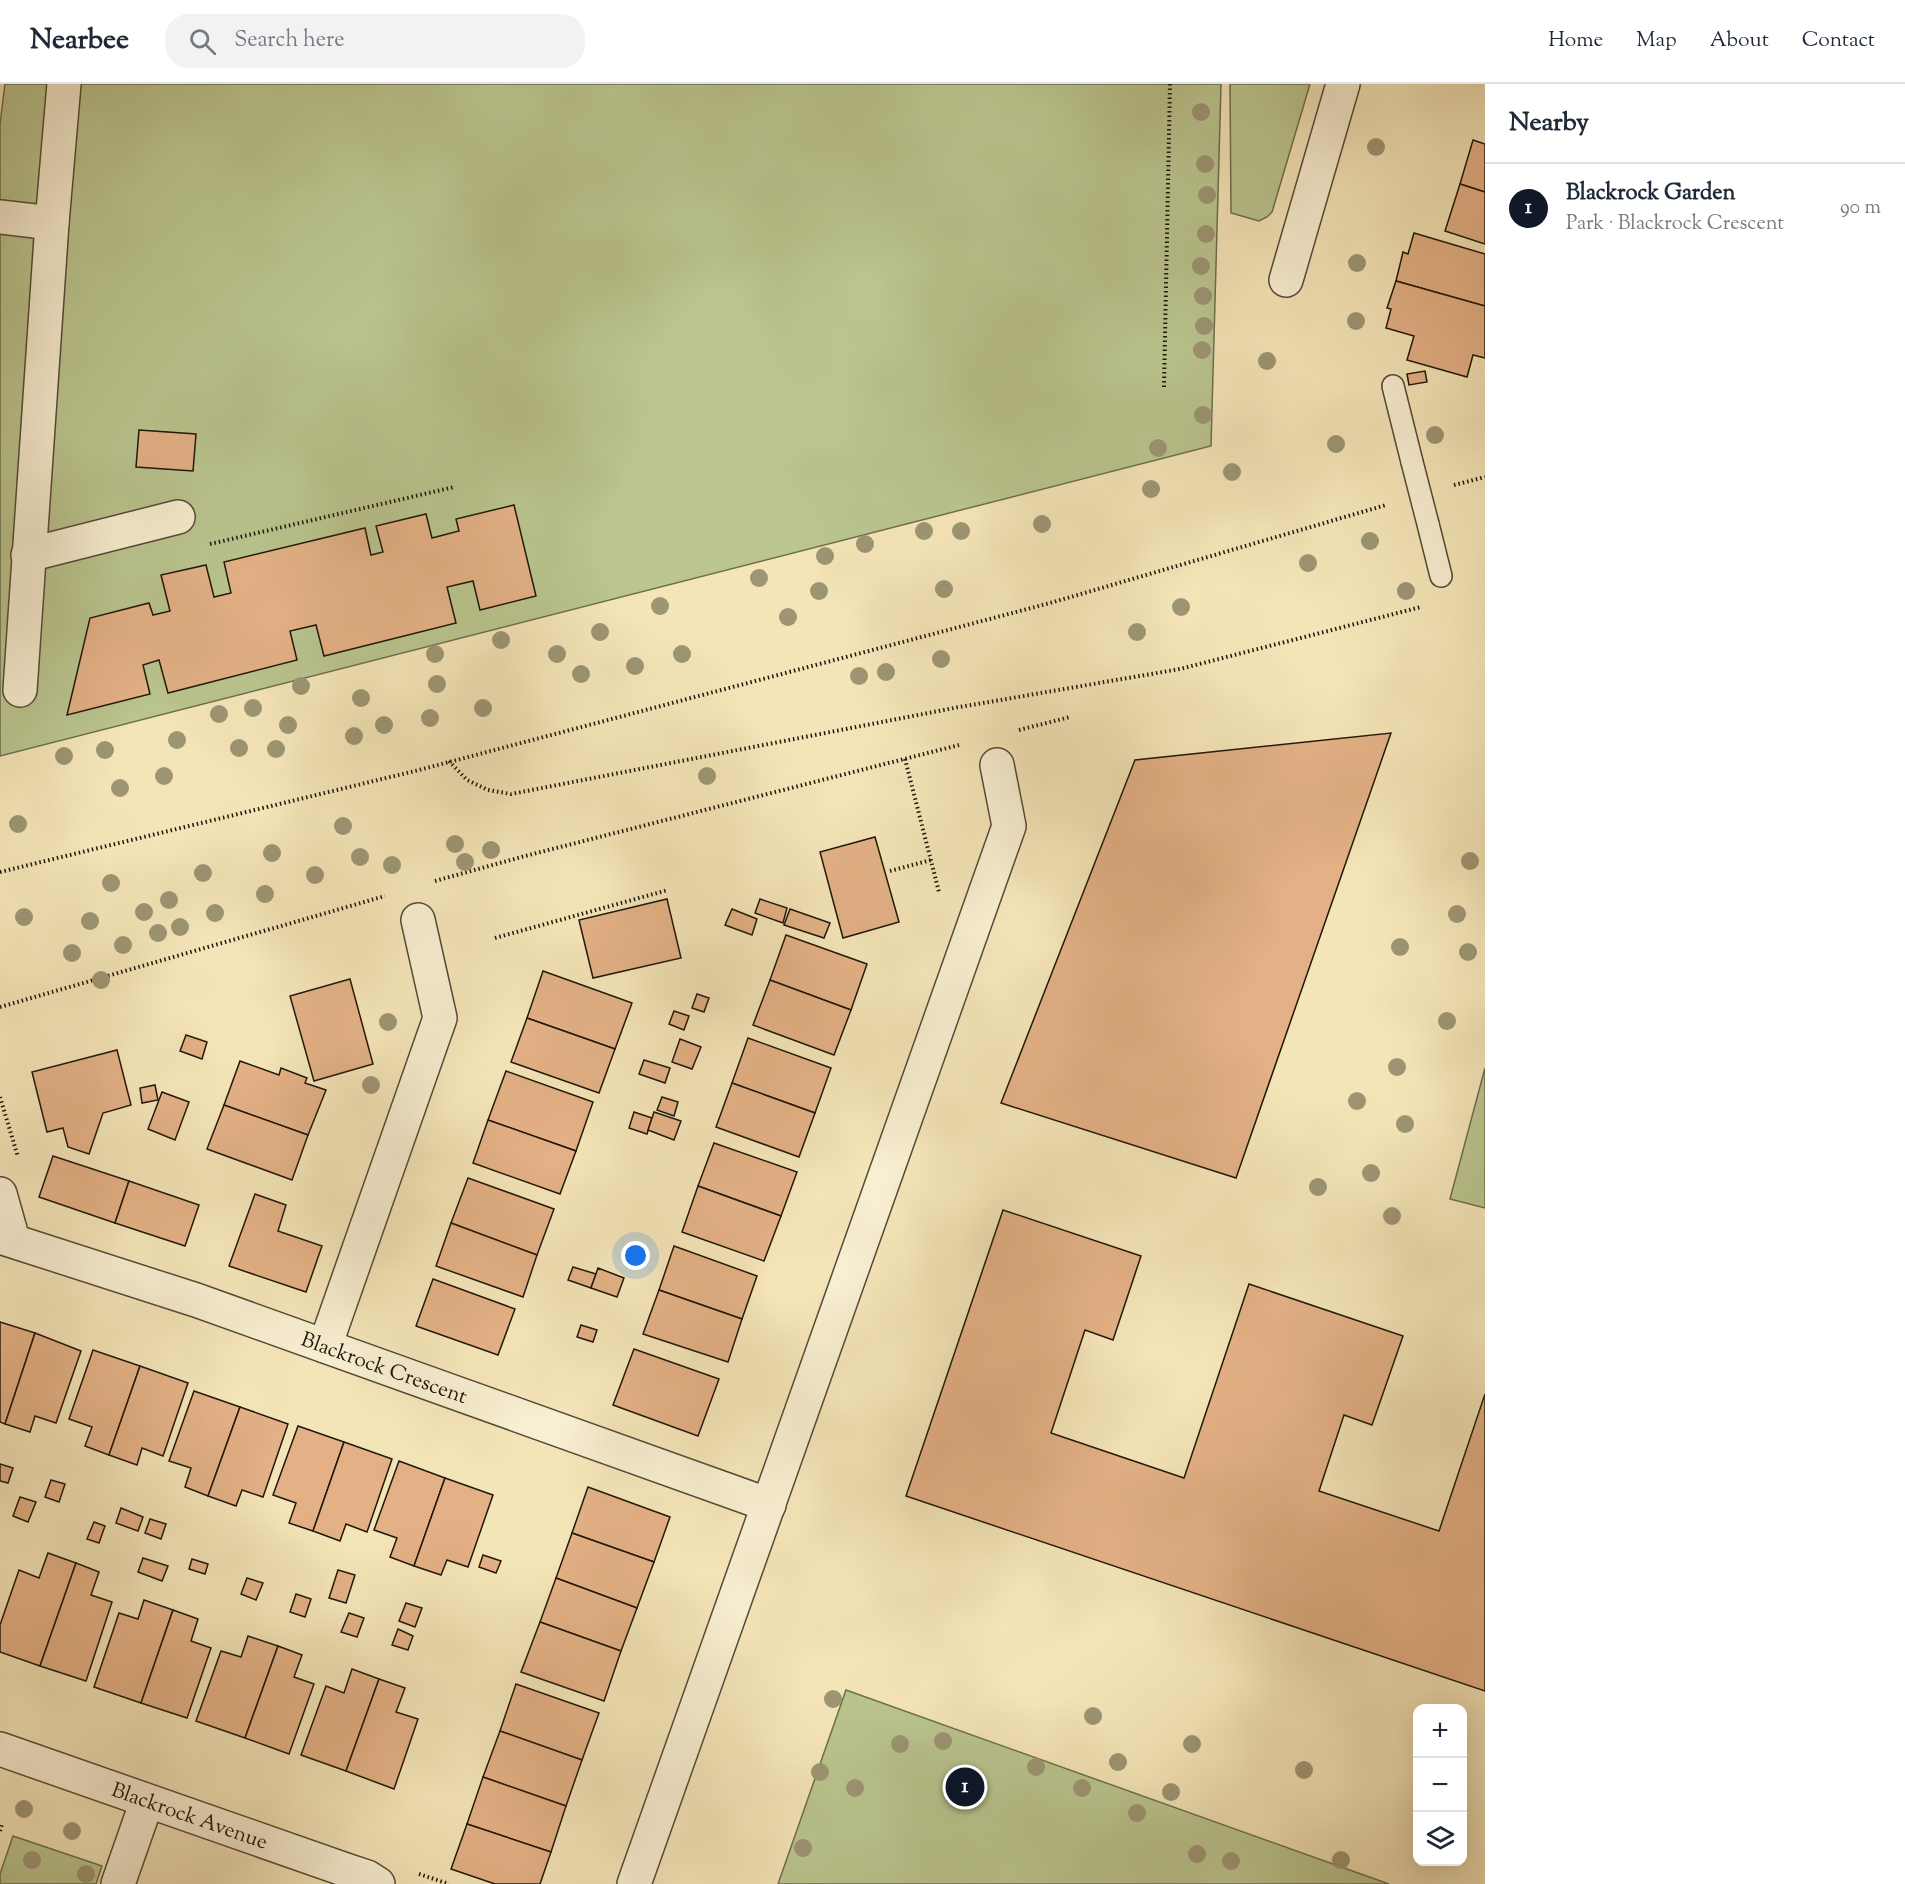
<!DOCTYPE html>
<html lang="en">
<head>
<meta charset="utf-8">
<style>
  body { margin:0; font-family:"Sorts Mill Goudy",serif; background:#f2f2f3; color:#1f2937 }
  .controls { position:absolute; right:18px; bottom:18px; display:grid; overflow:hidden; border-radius:12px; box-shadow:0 6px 24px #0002 }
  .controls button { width:54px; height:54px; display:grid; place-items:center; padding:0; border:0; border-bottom:2px solid #e0e1e3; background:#fff; color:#1f2937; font:30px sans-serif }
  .you { position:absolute; left:636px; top:1172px; width:21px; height:21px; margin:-15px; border:4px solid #fff; border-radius:50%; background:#1a73e8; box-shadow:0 0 0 9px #1a73e833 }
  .badge { display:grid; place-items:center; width:39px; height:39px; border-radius:50%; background:#111827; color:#fff; font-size:20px; font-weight:700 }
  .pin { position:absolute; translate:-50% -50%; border:3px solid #fff; box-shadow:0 2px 6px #0006 }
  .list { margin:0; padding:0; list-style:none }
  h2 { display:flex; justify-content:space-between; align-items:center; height:78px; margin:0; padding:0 24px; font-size:26px }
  h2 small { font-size:20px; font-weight:400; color:#747a83 }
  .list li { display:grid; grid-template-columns:39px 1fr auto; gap:18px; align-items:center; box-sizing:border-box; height:90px; padding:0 24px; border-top:2px solid #e0e1e3 }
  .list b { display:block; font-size:22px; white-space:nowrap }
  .list p { margin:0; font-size:20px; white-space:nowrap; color:#747a83 }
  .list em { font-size:20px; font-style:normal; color:#747a83 }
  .icon { flex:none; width:33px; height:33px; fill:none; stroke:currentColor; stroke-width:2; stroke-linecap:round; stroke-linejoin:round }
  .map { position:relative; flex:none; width:1485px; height:1800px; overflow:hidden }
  header { display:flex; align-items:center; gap:36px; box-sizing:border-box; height:84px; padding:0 30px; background:#fff; border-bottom:2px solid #e0e1e3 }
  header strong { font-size:28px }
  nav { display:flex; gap:33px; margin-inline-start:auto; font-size:21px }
  .search { width:420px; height:54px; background:#f2f2f3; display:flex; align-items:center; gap:15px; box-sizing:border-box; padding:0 21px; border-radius:24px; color:#747a83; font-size:22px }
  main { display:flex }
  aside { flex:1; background:#fff }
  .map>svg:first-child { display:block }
  .green { fill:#bac58f; stroke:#6d6e4e; stroke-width:1.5 }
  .building { fill:#e3b185; stroke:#20170c; stroke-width:1.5 }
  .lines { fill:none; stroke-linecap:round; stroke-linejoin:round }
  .service-casing { stroke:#554a37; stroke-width:24 }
  .minor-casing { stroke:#554a37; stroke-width:36 }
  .path { stroke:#20170c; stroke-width:4; stroke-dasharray:1.5 3; stroke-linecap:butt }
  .service { stroke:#f8eed1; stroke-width:21 }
  .minor { stroke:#f8eed1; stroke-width:33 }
  .service-bridge-casing { stroke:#554a37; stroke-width:24; stroke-linecap:butt }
  .service-bridge { stroke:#f8eed1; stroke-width:21 }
  .tree { fill:#9d9573 }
  .labels { text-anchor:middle; stroke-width:4.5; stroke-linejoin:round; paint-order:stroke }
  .street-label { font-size:21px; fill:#20170c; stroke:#f8eed1 }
</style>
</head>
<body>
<header>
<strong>Nearbee</strong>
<div class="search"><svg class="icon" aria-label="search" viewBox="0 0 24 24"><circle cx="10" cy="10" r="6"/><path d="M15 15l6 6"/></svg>Search here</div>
<nav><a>Home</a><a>Map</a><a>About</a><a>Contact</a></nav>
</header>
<main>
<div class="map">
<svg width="1485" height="1800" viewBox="0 0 1485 1800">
  <rect width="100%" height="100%" fill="#f4e5b8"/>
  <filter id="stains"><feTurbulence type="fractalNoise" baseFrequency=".00333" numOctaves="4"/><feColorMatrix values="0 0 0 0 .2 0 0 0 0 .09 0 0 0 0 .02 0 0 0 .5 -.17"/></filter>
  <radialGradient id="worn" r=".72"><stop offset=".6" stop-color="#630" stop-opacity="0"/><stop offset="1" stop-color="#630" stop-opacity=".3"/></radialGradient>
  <g class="green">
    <polygon points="5,0 1221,0 1211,362 0,672 0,40"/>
    <polygon points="1230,0 1310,0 1272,128 1267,133 1259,137 1231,129"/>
    <polygon points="1485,984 1485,1124 1450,1115"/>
    <polygon points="846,1606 1389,1800 778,1800"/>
    <polygon points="13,1752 102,1782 96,1800 0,1800 0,1790"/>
  </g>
  <g class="building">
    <polygon points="1473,56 1485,60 1485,108 1460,100"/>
    <polygon points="1460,100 1485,108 1485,160 1445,147"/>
    <polygon points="1414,149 1485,170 1485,222 1396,197 1403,168 1408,170"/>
    <polygon points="1396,197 1485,222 1485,274 1473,271 1467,293 1407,276 1414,252 1386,244 1391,225 1387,224"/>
    <polygon points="1425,287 1427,298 1409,301 1407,290"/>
    <polygon points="139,346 196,350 193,387 136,383"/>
    <polygon points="514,421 536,512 480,526 473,497 447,503 456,539 324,572 316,541 290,547 297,576 168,609 159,576 143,581 150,610 67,631 90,534 149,519 153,531 170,527 161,491 206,481 214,513 231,509 224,478 365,444 371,471 383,468 376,442 426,430 432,454 459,447 456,435"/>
    <polygon points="1391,649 1236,1094 1001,1019 1135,676"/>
    <polygon points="875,753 899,838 843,854 820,768"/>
    <polygon points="667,815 681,874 593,894 579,836"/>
    <polygon points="760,815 787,824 783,839 755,829"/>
    <polygon points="732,825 757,835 752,851 725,841"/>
    <polygon points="790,825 830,839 824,854 784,841"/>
    <polygon points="786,851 867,880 851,926 770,896"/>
    <polygon points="543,887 632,919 615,965 527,934"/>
    <polygon points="350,895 373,980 314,997 290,912"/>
    <polygon points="770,896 851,926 834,971 753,941"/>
    <polygon points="697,910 709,914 704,928 692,924"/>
    <polygon points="674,927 689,932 684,946 669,940"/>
    <polygon points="527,934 615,965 599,1009 511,978"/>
    <polygon points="186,951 207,958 202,975 180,967"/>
    <polygon points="748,954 831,984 815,1029 732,999"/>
    <polygon points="680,955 701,963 692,985 672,978"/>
    <polygon points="117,966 131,1021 103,1029 89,1070 68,1063 63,1044 47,1048 32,988"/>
    <polygon points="644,976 670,984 665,999 639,990"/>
    <polygon points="240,977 279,991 281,984 307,994 305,999 326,1006 308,1051 224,1021"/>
    <polygon points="506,987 593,1018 576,1067 488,1036"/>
    <polygon points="732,999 815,1029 799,1073 716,1043"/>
    <polygon points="155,1001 158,1016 142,1019 140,1004"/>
    <polygon points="162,1008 189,1018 175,1056 148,1045"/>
    <polygon points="662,1013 678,1018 674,1032 657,1026"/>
    <polygon points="224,1021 308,1051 292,1096 207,1065"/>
    <polygon points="634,1028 652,1034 647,1050 629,1044"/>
    <polygon points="654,1028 681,1037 674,1056 648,1046"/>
    <polygon points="488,1036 576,1067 560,1110 473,1079"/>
    <polygon points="714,1059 797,1088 781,1132 698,1102"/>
    <polygon points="53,1072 129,1097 115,1139 39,1113"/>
    <polygon points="468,1094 554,1125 537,1171 451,1139"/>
    <polygon points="129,1097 199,1121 185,1162 115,1139"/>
    <polygon points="698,1102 781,1132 764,1177 682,1148"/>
    <polygon points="255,1110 286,1121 278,1147 322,1162 306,1208 229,1182"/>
    <polygon points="1003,1126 1141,1172 1113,1256 1085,1246 1051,1349 1184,1394 1249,1200 1403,1252 1372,1341 1344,1331 1319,1407 1439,1447 1485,1310 1485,1607 906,1412"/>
    <polygon points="451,1139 537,1171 523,1213 436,1182"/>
    <polygon points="674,1162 757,1192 742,1235 659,1206"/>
    <polygon points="573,1183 596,1190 591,1204 568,1196"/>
    <polygon points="598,1184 624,1194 617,1213 591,1204"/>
    <polygon points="433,1195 515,1225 498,1271 416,1242"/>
    <polygon points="659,1206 742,1235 728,1278 643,1250"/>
    <polygon points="0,1238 35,1249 5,1340 0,1338"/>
    <polygon points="581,1241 597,1246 593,1258 577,1253"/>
    <polygon points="35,1249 81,1267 56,1339 35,1332 30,1348 5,1340"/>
    <polygon points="634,1265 719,1295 698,1352 613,1321"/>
    <polygon points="93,1266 140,1282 109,1371 85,1362 92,1343 69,1335"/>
    <polygon points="140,1282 188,1299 163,1372 142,1364 137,1381 109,1371"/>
    <polygon points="194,1307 240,1323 208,1412 185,1403 191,1384 169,1377"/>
    <polygon points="240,1323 288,1340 263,1413 242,1406 236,1422 208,1412"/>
    <polygon points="298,1342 344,1358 313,1447 289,1439 296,1419 273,1411"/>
    <polygon points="344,1358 392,1375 367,1448 346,1440 340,1457 313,1447"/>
    <polygon points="399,1377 445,1394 414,1482 390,1473 397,1454 374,1446"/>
    <polygon points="0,1380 13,1384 8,1399 0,1397"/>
    <polygon points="445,1394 493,1411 468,1483 447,1476 441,1491 414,1482"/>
    <polygon points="51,1396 65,1400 59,1418 45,1413"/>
    <polygon points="588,1403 670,1433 654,1478 572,1449"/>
    <polygon points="20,1413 36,1418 28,1438 13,1432"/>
    <polygon points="121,1424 143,1433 138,1447 116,1439"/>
    <polygon points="150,1435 166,1440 161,1455 145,1449"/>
    <polygon points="94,1438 105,1442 99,1459 87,1455"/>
    <polygon points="572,1449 654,1478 637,1524 556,1494"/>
    <polygon points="48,1469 76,1479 40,1582 0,1568 0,1541 19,1486 39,1494"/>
    <polygon points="483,1471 501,1477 496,1489 479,1483"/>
    <polygon points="143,1474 168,1482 162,1497 138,1488"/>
    <polygon points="192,1475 208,1480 205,1490 189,1485"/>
    <polygon points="76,1479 99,1488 91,1511 112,1518 86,1597 40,1582"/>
    <polygon points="338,1486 355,1491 346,1519 329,1514"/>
    <polygon points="247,1494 263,1499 256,1516 241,1510"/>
    <polygon points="556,1494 637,1524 621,1567 540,1538"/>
    <polygon points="296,1510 311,1515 305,1533 290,1528"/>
    <polygon points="144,1516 173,1526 141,1619 94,1603 119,1529 138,1535"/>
    <polygon points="406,1519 422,1524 415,1543 399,1537"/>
    <polygon points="173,1526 198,1535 191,1557 211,1564 187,1634 141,1619"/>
    <polygon points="349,1529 364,1534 357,1553 341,1548"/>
    <polygon points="540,1538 621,1567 604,1617 521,1588"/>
    <polygon points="398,1545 413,1552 408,1566 392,1561"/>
    <polygon points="248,1552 278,1562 245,1654 196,1637 221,1567 241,1573"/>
    <polygon points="278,1562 302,1571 294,1593 314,1600 289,1670 245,1654"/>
    <polygon points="352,1585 379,1595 346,1687 301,1671 326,1602 344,1609"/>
    <polygon points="379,1595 405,1604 396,1628 418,1635 394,1705 346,1687"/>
    <polygon points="516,1600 599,1629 582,1676 500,1647"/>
    <polygon points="500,1647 582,1676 566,1722 483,1693"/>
    <polygon points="483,1693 566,1722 551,1768 467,1740"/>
    <polygon points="467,1740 551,1768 540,1800 495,1800 451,1785"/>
  </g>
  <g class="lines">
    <g class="service-casing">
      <g id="service">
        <polyline points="1393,302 1412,378"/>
        <polyline points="1428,440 1441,492"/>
      </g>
    </g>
    <g class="minor-casing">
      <g id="minor">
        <polyline points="0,133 52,139"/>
        <polyline points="1286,196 1343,0"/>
        <polyline points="28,471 178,433"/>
        <polyline points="20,606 52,139 64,0"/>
        <polyline points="0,1110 13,1156"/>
        <path id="s1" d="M0,1153l196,63 573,205"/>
        <polyline points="325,1262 440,934 418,836"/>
        <path id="s2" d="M0,1665l346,121 21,7 11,7"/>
        <polyline points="118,1800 147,1717"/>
        <polyline points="634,1800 1009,742 997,681"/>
      </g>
    </g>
    <g class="path">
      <polyline points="1164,303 1170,0"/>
      <polyline points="1454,401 1485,393"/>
      <polyline points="210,460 454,403"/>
      <polyline points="1019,646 1070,633"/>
      <polyline points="905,675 939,808"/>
      <polyline points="449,677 467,696 488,706 511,710 954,624 1180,585 1421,523"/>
      <polyline points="890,787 931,776"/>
      <polyline points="0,788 419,686 1050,519 1386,421"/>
      <polyline points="435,797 525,772 959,661"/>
      <polyline points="495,854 668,806"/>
      <polyline points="0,923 385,812"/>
      <polyline points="0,1013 18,1073"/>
      <polyline points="0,1747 2,1740"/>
      <polyline points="419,1790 449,1800"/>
    </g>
    <use href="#service" class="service"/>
    <use href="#minor" class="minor"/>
    <g class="service-bridge-casing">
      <polyline id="service-bridge" points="1412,378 1428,440"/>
    </g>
    <use href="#service-bridge" class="service-bridge"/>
  </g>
  <g class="tree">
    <circle cx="1201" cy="28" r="9"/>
    <circle cx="1376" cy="63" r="9"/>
    <circle cx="1205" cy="80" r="9"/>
    <circle cx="1207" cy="111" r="9"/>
    <circle cx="1206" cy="150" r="9"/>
    <circle cx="1357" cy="179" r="9"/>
    <circle cx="1201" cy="182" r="9"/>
    <circle cx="1203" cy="212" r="9"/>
    <circle cx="1356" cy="237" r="9"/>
    <circle cx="1204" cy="242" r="9"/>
    <circle cx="1202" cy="266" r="9"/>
    <circle cx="1267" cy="277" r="9"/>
    <circle cx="1203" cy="331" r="9"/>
    <circle cx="1435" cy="351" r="9"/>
    <circle cx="1336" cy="360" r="9"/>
    <circle cx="1158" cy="364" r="9"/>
    <circle cx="1232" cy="388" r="9"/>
    <circle cx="1151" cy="405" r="9"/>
    <circle cx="1042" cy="440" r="9"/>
    <circle cx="924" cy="447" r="9"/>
    <circle cx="961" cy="447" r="9"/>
    <circle cx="1370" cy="457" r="9"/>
    <circle cx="865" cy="460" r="9"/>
    <circle cx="825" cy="472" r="9"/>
    <circle cx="1308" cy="479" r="9"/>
    <circle cx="759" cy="494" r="9"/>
    <circle cx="944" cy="505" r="9"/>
    <circle cx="819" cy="507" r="9"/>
    <circle cx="1406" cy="507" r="9"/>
    <circle cx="660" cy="522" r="9"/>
    <circle cx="1181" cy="523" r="9"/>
    <circle cx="788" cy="533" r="9"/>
    <circle cx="600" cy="548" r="9"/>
    <circle cx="1137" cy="548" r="9"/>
    <circle cx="501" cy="556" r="9"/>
    <circle cx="435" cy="570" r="9"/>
    <circle cx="557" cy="570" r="9"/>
    <circle cx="682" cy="570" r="9"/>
    <circle cx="941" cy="575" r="9"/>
    <circle cx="635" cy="582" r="9"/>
    <circle cx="886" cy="588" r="9"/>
    <circle cx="581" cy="590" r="9"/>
    <circle cx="859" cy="592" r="9"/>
    <circle cx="437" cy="600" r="9"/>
    <circle cx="301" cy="602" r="9"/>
    <circle cx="361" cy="614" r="9"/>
    <circle cx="253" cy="624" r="9"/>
    <circle cx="483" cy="624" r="9"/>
    <circle cx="219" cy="630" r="9"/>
    <circle cx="430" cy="634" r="9"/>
    <circle cx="288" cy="641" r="9"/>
    <circle cx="384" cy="641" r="9"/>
    <circle cx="354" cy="652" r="9"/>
    <circle cx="177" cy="656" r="9"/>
    <circle cx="239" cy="664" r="9"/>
    <circle cx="276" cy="665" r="9"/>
    <circle cx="105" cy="666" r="9"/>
    <circle cx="64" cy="672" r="9"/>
    <circle cx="164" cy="692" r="9"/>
    <circle cx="707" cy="692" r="9"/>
    <circle cx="120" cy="704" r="9"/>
    <circle cx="18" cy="740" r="9"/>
    <circle cx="343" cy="742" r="9"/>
    <circle cx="455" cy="760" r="9"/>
    <circle cx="491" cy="766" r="9"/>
    <circle cx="272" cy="769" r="9"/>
    <circle cx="360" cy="773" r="9"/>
    <circle cx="1470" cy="777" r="9"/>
    <circle cx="465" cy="778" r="9"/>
    <circle cx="392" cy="781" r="9"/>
    <circle cx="203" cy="789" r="9"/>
    <circle cx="315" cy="791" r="9"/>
    <circle cx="111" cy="799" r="9"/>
    <circle cx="265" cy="810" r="9"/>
    <circle cx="169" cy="816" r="9"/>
    <circle cx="144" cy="828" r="9"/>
    <circle cx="215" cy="829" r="9"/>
    <circle cx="1457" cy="830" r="9"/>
    <circle cx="24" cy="833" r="9"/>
    <circle cx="90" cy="837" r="9"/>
    <circle cx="180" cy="843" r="9"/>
    <circle cx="158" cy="849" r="9"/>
    <circle cx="123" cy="861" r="9"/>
    <circle cx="1400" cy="863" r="9"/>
    <circle cx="1468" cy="868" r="9"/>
    <circle cx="72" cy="869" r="9"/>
    <circle cx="101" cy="896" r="9"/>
    <circle cx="1447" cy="937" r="9"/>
    <circle cx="388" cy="938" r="9"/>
    <circle cx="1397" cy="983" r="9"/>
    <circle cx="371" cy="1001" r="9"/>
    <circle cx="1357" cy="1017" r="9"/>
    <circle cx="1405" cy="1040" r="9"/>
    <circle cx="1371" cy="1089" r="9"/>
    <circle cx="1318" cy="1103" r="9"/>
    <circle cx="1392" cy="1132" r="9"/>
    <circle cx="833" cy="1615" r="9"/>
    <circle cx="1093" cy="1632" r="9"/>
    <circle cx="943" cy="1657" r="9"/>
    <circle cx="900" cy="1660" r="9"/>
    <circle cx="1192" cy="1660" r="9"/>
    <circle cx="1118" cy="1678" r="9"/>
    <circle cx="1036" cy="1683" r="9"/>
    <circle cx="1304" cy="1686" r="9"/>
    <circle cx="820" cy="1688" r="9"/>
    <circle cx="855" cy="1704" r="9"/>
    <circle cx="1082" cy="1704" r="9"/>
    <circle cx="1171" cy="1708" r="9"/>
    <circle cx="24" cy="1725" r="9"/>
    <circle cx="1137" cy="1729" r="9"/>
    <circle cx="72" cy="1747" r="9"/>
    <circle cx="803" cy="1764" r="9"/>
    <circle cx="1197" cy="1770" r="9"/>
    <circle cx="32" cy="1776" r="9"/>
    <circle cx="1341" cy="1776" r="9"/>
    <circle cx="1231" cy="1777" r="9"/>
    <circle cx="86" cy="1790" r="9"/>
  </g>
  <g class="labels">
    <g class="street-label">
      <text dy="7" stroke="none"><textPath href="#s1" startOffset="406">Blackrock Crescent</textPath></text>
      <text dy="7" stroke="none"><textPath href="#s2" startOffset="201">Blackrock Avenue</textPath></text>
    </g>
  </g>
  <rect width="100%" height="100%" filter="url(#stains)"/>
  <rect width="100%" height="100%" fill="url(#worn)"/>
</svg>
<div class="controls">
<button>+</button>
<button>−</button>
<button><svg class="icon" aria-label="layers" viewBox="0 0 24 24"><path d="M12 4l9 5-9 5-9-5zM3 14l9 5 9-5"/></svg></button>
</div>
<div class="you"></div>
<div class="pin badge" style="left:965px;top:1703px">1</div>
</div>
<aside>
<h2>Nearby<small></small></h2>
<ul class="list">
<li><span class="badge">1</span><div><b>Blackrock Garden</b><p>Park · Blackrock Crescent</p></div><em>90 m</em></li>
</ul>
</aside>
</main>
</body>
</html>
